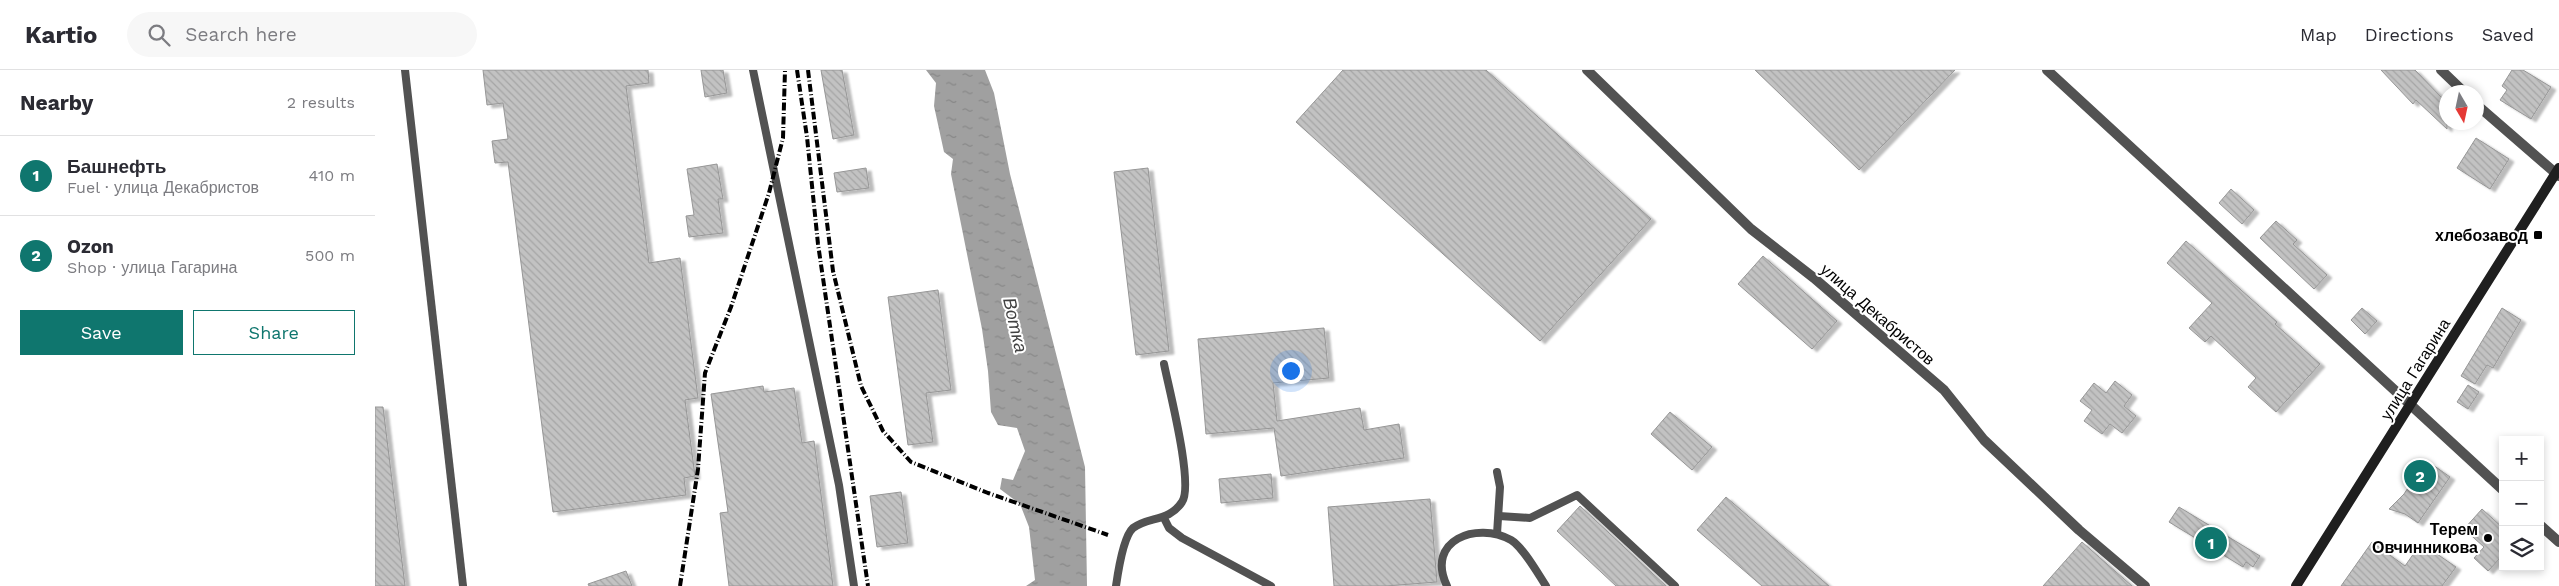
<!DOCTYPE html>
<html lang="en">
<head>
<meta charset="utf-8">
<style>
  body { margin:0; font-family:"Work Sans",sans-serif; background:#f7f7f7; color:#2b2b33 }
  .controls { position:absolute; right:15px; bottom:15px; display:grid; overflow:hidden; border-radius:0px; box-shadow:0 2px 8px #0003 }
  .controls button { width:45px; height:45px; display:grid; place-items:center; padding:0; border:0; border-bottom:1px solid #e1e1e2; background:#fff; color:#2b2b33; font:25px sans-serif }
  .compass { position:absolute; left:2064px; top:15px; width:45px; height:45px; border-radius:50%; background:#fff; box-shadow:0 2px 8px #0003; rotate:171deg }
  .you { position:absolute; left:915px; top:300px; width:18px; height:18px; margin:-12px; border:4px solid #fff; border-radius:50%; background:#1a73e8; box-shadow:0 0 0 8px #1a73e833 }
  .badge { display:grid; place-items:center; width:32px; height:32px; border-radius:50%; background:#0f766e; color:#fff; font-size:16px; font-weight:700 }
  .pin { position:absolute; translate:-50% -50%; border:2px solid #fff; box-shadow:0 1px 5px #0006 }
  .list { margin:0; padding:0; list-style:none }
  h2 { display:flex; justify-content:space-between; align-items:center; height:65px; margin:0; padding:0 20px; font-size:21px }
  h2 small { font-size:16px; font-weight:400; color:#7c7c81 }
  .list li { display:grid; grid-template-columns:32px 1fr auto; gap:15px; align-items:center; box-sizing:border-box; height:80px; padding:0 20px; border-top:1px solid #e1e1e2 }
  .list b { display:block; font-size:19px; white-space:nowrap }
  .list p { margin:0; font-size:16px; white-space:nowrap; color:#7c7c81 }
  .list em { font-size:16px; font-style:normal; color:#7c7c81 }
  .actions { display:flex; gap:10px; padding:15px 20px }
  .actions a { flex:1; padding:11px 0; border:1px solid #0f766e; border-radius:0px; text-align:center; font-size:18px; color:#0f766e }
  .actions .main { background:#0f766e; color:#fff }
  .icon { flex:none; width:28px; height:28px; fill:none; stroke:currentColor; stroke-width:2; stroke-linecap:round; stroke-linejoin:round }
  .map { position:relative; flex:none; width:2184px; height:516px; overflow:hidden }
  header { display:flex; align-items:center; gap:30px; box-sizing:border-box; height:70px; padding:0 25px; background:#fff; border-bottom:1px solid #e1e1e2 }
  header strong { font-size:24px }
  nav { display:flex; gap:28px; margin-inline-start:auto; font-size:18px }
  .search { width:350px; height:45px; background:#f7f7f7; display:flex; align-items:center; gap:12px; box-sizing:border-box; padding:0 18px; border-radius:28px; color:#7c7c81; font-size:19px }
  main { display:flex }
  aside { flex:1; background:#fff }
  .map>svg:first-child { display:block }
  .water { fill:url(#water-ripples) }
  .building { fill:url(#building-back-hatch); stroke:#969696; filter:url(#shadow) }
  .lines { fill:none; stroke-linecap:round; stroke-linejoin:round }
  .lane { stroke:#525252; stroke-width:8 }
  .street { stroke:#525252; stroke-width:10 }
  .secondary { stroke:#1f1f1f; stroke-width:10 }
  .rail { stroke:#000; stroke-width:4; stroke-dasharray:8 2.5 1 2.5; stroke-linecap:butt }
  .poi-dot { fill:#000; stroke:#fff; stroke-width:2 }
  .labels { text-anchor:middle; stroke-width:4; stroke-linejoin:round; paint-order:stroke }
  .poi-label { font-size:16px; font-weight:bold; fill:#000; stroke:#fff; text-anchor:end }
  .street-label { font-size:16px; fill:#000; stroke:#fff }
  .water-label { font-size:18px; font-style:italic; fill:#414141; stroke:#fff }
</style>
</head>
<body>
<header>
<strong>Kartio</strong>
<div class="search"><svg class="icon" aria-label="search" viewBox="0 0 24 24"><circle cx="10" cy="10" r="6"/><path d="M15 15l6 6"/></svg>Search here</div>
<nav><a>Map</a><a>Directions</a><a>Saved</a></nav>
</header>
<main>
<aside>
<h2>Nearby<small>2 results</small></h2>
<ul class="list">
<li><span class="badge">1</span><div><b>Башнефть</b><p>Fuel · улица Декабристов</p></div><em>410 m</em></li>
<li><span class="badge">2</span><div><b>Ozon</b><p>Shop · улица Гагарина</p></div><em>500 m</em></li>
</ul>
<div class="actions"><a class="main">Save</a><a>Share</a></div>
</aside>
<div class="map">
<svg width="2184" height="516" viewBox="0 0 2184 516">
  <defs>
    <pattern id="water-ripples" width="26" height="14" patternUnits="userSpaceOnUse" patternTransform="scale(1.25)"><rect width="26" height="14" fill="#a0a0a0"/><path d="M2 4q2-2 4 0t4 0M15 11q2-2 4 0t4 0" fill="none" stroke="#888"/></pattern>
    <pattern id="building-back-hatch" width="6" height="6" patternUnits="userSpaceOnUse" patternTransform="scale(1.25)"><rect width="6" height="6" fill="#c2c2c2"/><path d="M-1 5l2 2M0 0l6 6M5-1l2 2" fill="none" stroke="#a5a5a5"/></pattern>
    <filter id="shadow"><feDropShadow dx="5" dy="3" stdDeviation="1" flood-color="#0004"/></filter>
  </defs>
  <rect width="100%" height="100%" fill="#fff"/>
  <polygon class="water" points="551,0 610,0 619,23 635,104 710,397 712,516 651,516 660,510 654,457 645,434 625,419 627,408 638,410 650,381 642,358 623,355 616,342 613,301 607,259 576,104 578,89 569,82 559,36 561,13"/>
  <g class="building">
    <polygon points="108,0 273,0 274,13 251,16 274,193 305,188 323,328 310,330 320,406 309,408 311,425 178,442 133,92 120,93 117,71 133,69 128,33 112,35"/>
    <polygon points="326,0 348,0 352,23 330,27"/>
    <polygon points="446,0 467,0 479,65 458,69"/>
    <polygon points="968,0 1111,0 1276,149 1165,271 921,52"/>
    <polygon points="1380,0 1580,0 1484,100"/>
    <polygon points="2006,0 2040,0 2072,33 2072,59 2041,30 2038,34"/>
    <polygon points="2137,0 2148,0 2176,17 2156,49 2125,30 2132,20 2127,16"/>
    <polygon points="2101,68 2134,89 2115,119 2082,98"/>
    <polygon points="342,94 348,129 343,129 348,163 314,167 311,146 319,145 312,99"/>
    <polygon points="491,98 494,118 462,122 459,103"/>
    <polygon points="773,98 794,281 761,285 739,102"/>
    <polygon points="1856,119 1879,140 1867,154 1844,133"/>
    <polygon points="1901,151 1922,170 1918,174 1952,205 1939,219 1885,168"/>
    <polygon points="1811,171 1902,252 1900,254 1945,294 1901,342 1873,317 1881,308 1836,266 1830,272 1814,258 1837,233 1792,193"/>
    <polygon points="1388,186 1462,251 1437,279 1363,214"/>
    <polygon points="563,220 576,320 551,323 558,372 533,375 513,227"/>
    <polygon points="1987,238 2002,251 1990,264 1976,250"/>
    <polygon points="2127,238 2146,250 2118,298 2112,295 2100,314 2086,306"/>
    <polygon points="949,258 954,308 898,313 902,351 985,338 989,360 1024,354 1029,388 906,406 899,358 831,364 823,269"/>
    <polygon points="1740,311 1757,325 1749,336 1761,346 1747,363 1735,354 1727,364 1709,351 1717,340 1705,331 1719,313 1731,323"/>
    <polygon points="2093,315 2104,322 2093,339 2082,332"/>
    <polygon points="388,316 389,322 419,318 427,373 439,371 458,516 354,516 345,443 353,442 336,324"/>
    <polygon points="0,337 8,337 30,516 0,516"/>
    <polygon points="1295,342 1337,377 1317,400 1276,364"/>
    <polygon points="2058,395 2075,407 2043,453 2030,444 2014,439 2029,424 2046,398"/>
    <polygon points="896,404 898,428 846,433 844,409"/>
    <polygon points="526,422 533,473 502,477 495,426"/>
    <polygon points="1351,427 1454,516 1387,516 1322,460"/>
    <polygon points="1055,429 1062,512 1011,516 959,516 953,437"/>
    <polygon points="1205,436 1291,516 1241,516 1182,461"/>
    <polygon points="1804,437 1885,486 1878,497 1871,492 1868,497 1794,452"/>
    <polygon points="2107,439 2128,458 2128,485 2113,501 2099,488 2109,477 2089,459"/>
    <polygon points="1707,472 1757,516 1668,516"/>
    <polygon points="1997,472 2030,496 2046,473 2081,497 2067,516 1966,516"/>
    <polygon points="251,501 257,516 214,516 213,514"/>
  </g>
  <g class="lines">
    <g class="lane">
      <polyline points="30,0 88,516"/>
      <polyline points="378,0 464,415 479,516"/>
      <polyline points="1122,402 1125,417 1122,464"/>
      <polyline points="1124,446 1155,448 1202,425 1300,516"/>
      <polyline points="789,448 794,458 807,468 896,516"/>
      <path d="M741,516c2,-14 7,-49 17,-58 16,-12 36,-6 49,-26 12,-17 -13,-113 -18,-138"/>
      <path d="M1072,516c-22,-46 30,-65 64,-46 12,7 27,34 35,46"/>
    </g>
    <g class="street">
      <polyline points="1212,0 1376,159 1439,208 1569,320 1609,370 1704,460 1770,516"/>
      <polyline points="1672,0 2128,420"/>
      <polyline points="2066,0 2089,22"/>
      <polyline points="2102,35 2184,106"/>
      <polyline points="2165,455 2184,472"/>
    </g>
    <polyline class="secondary" points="1921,516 2184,98"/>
    <g class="rail">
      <polyline points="422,0 432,67 443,174 493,516"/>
      <polyline points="433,0 458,201 486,316 508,361 536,392 613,423 733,465"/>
      <polyline points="305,516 323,399 330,303 356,237 394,123 408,68 410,0"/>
    </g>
  </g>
  <g class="poi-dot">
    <rect x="2158" y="160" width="10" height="10" rx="2.5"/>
    <circle cx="2113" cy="468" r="5"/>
  </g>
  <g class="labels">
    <g class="poi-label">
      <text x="2153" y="171">хлебозавод</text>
      <text x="2103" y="465">Терем<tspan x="2103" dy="18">Овчинникова</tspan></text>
    </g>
    <g class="street-label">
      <text transform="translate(1503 244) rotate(41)" y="6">улица Декабристов</text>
      <text transform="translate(2040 299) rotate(-58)" y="6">улица Гагарина</text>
    </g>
    <g class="water-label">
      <text transform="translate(640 255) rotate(77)" y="6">Вотка</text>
    </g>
  </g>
</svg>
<div class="controls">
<button>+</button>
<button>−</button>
<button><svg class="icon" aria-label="layers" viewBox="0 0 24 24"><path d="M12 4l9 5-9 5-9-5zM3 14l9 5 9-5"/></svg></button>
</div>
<svg class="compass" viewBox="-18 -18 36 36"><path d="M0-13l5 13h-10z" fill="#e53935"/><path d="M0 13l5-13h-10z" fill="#7c7c81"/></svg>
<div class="you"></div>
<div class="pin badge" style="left:1836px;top:473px">1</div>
<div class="pin badge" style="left:2045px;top:406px">2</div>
</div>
</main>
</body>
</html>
